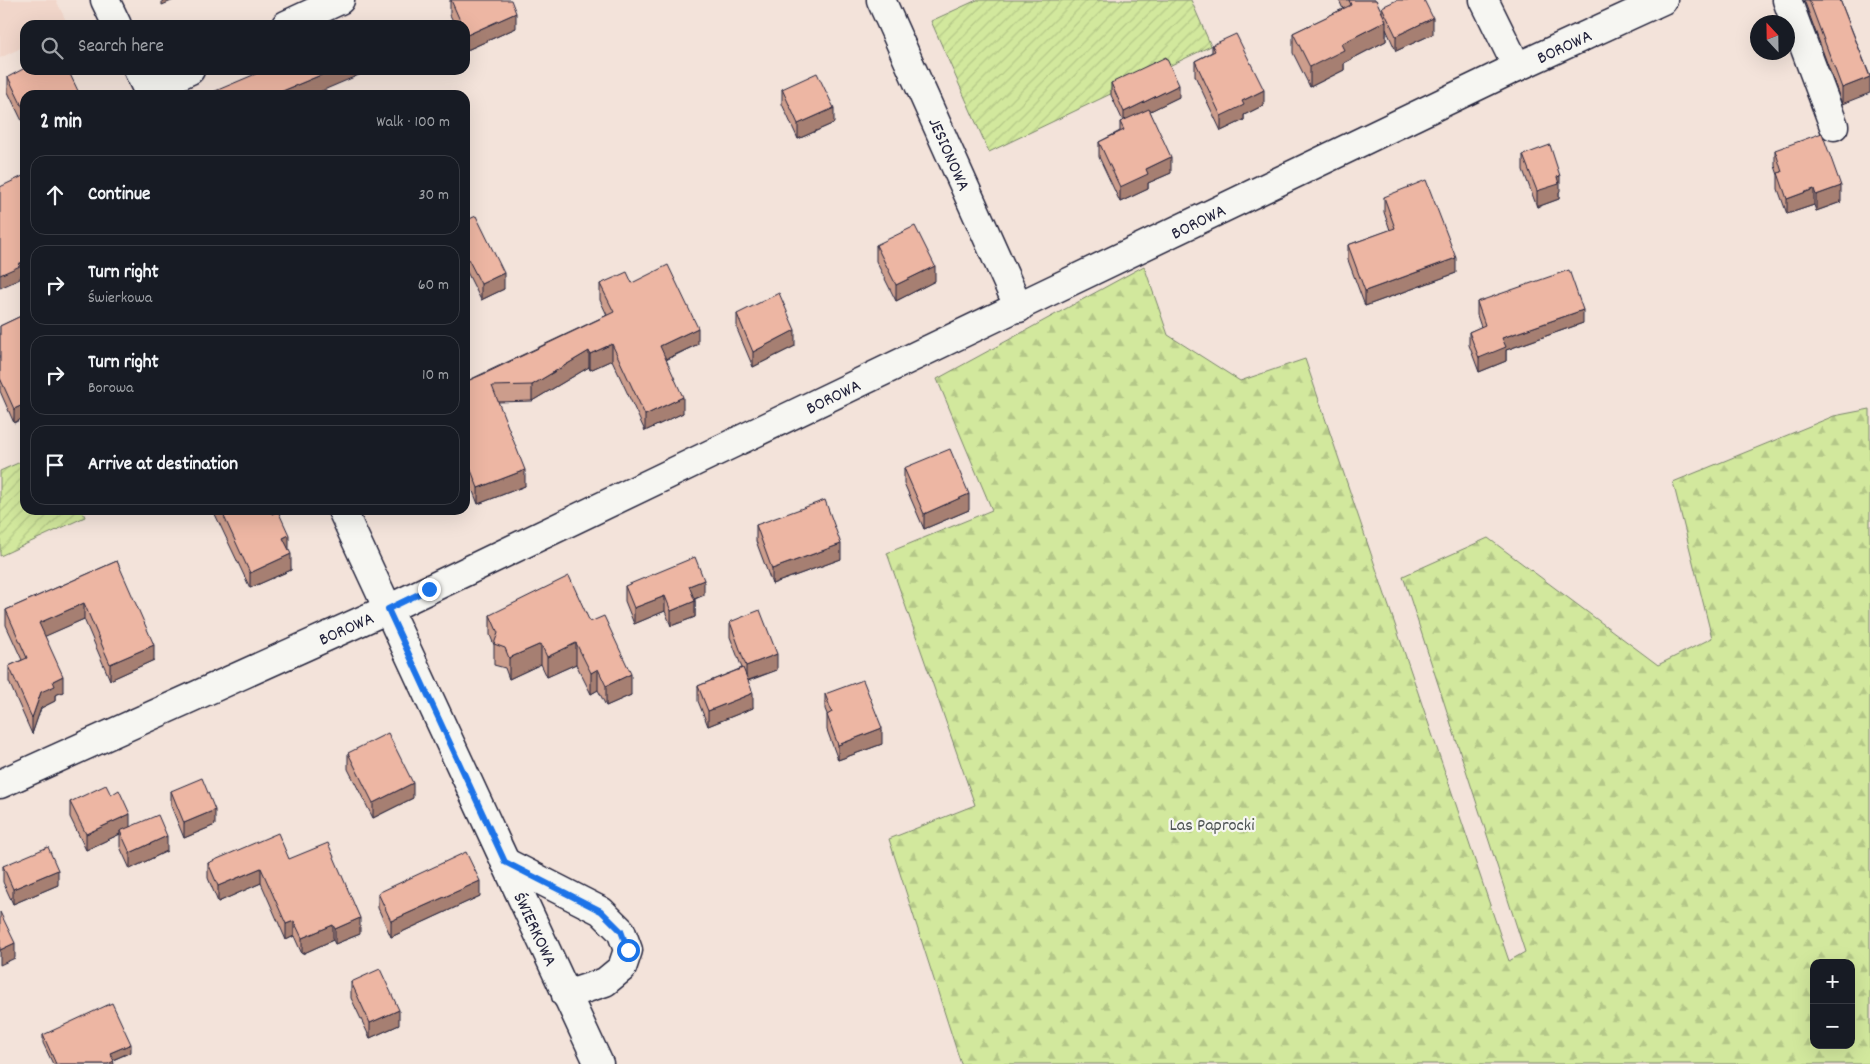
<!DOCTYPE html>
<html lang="en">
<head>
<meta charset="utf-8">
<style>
  body { margin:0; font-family:Dekko,sans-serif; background:#20242c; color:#f1f3f6 }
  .controls { position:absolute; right:15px; bottom:15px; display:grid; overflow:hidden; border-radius:10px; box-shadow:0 5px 20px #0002 }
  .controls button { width:45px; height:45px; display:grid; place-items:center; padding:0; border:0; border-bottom:1px solid #363941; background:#171b24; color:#f1f3f6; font:25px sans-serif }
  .compass { position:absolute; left:1750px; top:15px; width:45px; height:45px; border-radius:50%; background:#171b24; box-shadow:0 5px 20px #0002; rotate:338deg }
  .stop { position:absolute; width:15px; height:15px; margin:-11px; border:4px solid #1a73e8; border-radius:50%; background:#fff }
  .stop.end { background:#1a73e8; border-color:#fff; box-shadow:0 1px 5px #0008 }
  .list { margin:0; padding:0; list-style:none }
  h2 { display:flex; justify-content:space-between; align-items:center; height:65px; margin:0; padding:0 20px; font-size:21px }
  h2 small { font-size:16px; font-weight:400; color:#9ea1a6 }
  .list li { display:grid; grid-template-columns:32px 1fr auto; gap:15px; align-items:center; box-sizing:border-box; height:80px; margin:0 10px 10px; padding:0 10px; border:1px solid #363941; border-radius:15px }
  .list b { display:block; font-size:19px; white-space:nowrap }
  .list p { margin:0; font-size:16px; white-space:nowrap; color:#9ea1a6 }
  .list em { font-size:16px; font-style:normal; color:#9ea1a6 }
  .icon { flex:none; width:28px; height:28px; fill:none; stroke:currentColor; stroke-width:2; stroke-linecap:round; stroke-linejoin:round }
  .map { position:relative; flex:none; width:1870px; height:1064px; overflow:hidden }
  .search { position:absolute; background:#171b24; box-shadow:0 5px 20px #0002; left:20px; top:20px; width:450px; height:55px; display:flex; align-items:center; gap:12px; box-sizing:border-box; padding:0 18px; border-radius:15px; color:#9ea1a6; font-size:19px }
  .panel { position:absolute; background:#171b24; box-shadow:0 5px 20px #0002; left:20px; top:90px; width:450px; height:425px; border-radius:15px }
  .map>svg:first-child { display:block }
  .built { fill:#f1d6ca }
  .forest { fill:url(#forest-firs); stroke:#7a856c; fill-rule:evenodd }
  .garden { fill:url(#garden-furrows); stroke:#7a856c }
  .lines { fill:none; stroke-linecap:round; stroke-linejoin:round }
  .minor-casing { stroke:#22223b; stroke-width:31 }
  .minor { stroke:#f6f6f2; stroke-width:28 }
  .wall { fill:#cc9d8c; stroke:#22223b }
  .shaded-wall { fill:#a67f72; stroke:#22223b }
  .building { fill:#edb6a3; stroke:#22223b }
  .route { stroke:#1a73e8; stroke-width:6 }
  .labels { text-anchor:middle; stroke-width:4.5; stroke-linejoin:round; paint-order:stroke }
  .street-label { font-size:18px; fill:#22223b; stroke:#f6f6f2 }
  .park-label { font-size:18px; fill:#4e5454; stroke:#f6f6f2 }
</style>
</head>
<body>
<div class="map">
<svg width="1870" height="1064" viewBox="0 0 1870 1064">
  <defs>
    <pattern id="forest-firs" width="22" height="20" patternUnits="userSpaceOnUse" patternTransform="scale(1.25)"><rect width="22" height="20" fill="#d2e89d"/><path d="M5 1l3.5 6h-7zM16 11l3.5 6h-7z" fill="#b4c788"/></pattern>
    <pattern id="garden-furrows" width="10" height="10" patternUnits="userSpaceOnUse" patternTransform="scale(1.25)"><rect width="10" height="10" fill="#d2e89d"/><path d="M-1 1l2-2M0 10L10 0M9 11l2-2" fill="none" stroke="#b4c788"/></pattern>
  </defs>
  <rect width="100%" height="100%" fill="#f3e3da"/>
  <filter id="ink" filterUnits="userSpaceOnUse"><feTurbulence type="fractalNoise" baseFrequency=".02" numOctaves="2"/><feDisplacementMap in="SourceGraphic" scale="10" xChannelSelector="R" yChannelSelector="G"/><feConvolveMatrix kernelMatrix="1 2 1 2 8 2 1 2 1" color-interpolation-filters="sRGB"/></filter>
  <g filter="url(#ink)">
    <polygon class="built" points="0,0 56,0 68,25 25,25 25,46 0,58"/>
    <path class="forest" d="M1144,266l24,69 72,46 65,-22 204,602 16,-9 -122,-376 85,-38 170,127 54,-27 -39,-156 161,-66 36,-7v655h-909l-72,-225 86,-34 -88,-252 105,-43 -55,-131zM1814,963h37v82h-37z"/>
    <g class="garden">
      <polygon points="977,0 1191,0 1211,46 989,152 931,21"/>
      <polygon points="25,460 25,510 82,510 85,517 0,556 0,471"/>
    </g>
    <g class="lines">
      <g class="minor-casing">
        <g id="minor">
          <polyline points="105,0 117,25"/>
          <polyline points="881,0 1019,308"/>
          <polyline points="1484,0 1517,67"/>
          <polyline points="1787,0 1834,126"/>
          <polyline points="286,25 340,0"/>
          <polyline points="138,70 150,95"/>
          <polyline points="148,90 190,70"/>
          <polyline points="342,510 599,1064"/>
          <polyline points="0,784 388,609 1517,67 1663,0"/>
          <polyline points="505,862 601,911 621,931 628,950 622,968 605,982 566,995"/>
        </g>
      </g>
      <use href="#minor" class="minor"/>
    </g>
    <g class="wall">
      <polygon points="450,0 516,28 467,50 465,47 465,25 455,25 450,15"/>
      <polygon points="1339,0 1376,0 1382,14 1382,7 1433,34 1396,51 1386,29 1386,41 1344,63 1344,70 1310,87 1293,53 1293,33 1343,9"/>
      <polygon points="1804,0 1840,0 1870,76 1842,104"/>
      <polygon points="1212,45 1264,105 1244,115 1244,120 1221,131 1195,76 1195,61 1212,52"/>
      <polygon points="8,77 25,95 23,123 8,92"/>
      <polygon points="1111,83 1179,97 1150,111 1171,173 1148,183 1148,189 1120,202 1099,157 1099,142 1120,131 1120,122 1123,121 1111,95"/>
      <polygon points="782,89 834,123 798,139 782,104"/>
      <polygon points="1775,150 1841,202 1816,211 1814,205 1787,214 1778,189 1778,175 1775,166"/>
      <polygon points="1523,155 1560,191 1559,192 1559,199 1537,207 1523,170"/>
      <polygon points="1384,197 1456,273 1365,306 1348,260 1348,245 1390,230 1384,212"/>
      <polygon points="465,221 504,289 481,300 465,268"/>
      <polygon points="876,245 935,281 896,301 876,261"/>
      <polygon points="632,283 698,344 666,360 683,413 645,431 612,360 590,370 589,367 532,401 498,402 525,486 478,504 465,471 465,382 607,315 600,300 600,284"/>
      <polygon points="1477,302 1583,323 1506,350 1506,361 1479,372 1469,345 1469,332 1481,327 1477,315"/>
      <polygon points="737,314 795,346 753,367 737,329"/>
      <polygon points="21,316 14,423 0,391 0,326"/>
      <polygon points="904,468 969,510 924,529 904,483"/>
      <polygon points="213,510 271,510 289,550 291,570 250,588"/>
      <polygon points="756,525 841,559 772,584 756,541"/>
      <polygon points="117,561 154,660 110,680 84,619 45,636 63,692 55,695 55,701 41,708 32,734 9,682 9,666 22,660 6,625 6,610"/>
      <polygon points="625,586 704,595 695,599 695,617 671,626 665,611 634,624 625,601"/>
      <polygon points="490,615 590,622 631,695 606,706 598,690 591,694 576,664 547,677 541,664 509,679 505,668 494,665 494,645 490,635"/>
      <polygon points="730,622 777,670 748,681 753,708 708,726 698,701 698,686 742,668 730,637"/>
      <polygon points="825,694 882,744 838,760 827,730 827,714 825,709"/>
      <polygon points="348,753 413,798 373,818 348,769"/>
      <polygon points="171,791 215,825 184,838 171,806"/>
      <polygon points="111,795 130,827 167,851 130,869 120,847 120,834 86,850 70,817 70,802"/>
      <polygon points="289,859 360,934 335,944 333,940 302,954 294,936 286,940 261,883 218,902 208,878 208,863"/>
      <polygon points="3,866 58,885 13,904 3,882"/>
      <polygon points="378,893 480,896 391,937 378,908"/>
      <polygon points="351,982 399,1025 370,1038 351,998"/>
      <polygon points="43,1035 131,1052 113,1060 114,1064 53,1064 43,1043"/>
    </g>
    <g class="shaded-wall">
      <polygon points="162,0 174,0 162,5"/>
      <polygon points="516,13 516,28 467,50 467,35"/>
      <polygon points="1433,18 1433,34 1396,51 1396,36"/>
      <polygon points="1386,21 1386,41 1344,63 1344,70 1310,87 1310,67 1341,44"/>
      <polygon points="333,70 366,70 366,72 312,95 273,95"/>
      <polygon points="1870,77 1870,93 1842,104 1842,88"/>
      <polygon points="1179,85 1179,97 1124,124 1124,112"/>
      <polygon points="1264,90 1264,105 1244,115 1244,120 1221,131 1221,116 1242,101"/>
      <polygon points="25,107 25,122 23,123 23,108"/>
      <polygon points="834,108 834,123 798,139 798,124"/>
      <polygon points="1171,157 1171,173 1148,183 1148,189 1120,202 1120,187 1146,169"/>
      <polygon points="1560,176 1560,191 1559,192 1559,199 1537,207 1537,191 1557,177"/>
      <polygon points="1841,186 1841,202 1816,211 1816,195"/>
      <polygon points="1814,189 1814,205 1787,214 1787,199"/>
      <polygon points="1456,258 1456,273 1365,306 1365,291"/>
      <polygon points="25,261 25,273 20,276 20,279 0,288 0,275 18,264"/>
      <polygon points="935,266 935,281 896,301 896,285"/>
      <polygon points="504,273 504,289 481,300 481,284"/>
      <polygon points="1583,310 1583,323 1506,350 1506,361 1479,372 1479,358 1502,338"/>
      <polygon points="698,328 698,344 660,362 660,346"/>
      <polygon points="795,330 795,346 753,367 753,352"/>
      <polygon points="612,344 612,360 590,370 590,354"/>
      <polygon points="589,351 589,367 532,401 532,385"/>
      <polygon points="683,397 683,413 645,431 645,415"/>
      <polygon points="25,404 25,417 14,423 14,409"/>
      <polygon points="525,470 525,486 478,504 478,488"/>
      <polygon points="969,494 969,510 924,529 924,514"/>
      <polygon points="289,535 289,551 283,538"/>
      <polygon points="841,544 841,559 772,584 772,569"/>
      <polygon points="291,554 291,570 250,588 250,573"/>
      <polygon points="704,580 704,595 689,601 689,586"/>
      <polygon points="665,596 665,611 634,624 634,608"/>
      <polygon points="695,601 695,617 671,626 671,611"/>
      <polygon points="84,603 84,619 39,639 39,623"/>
      <polygon points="576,643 576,664 547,677 547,657"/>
      <polygon points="541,644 541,664 509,679 509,658"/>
      <polygon points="154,645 154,660 110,680 110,664"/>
      <polygon points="777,654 777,670 746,681 746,666"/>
      <polygon points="598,669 598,690 591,694 591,673"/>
      <polygon points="631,674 631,695 606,706 606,686"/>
      <polygon points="63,676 63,692 55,695 55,701 41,708 32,734 32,718 41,692 53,681"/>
      <polygon points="753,693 753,708 708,726 708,711"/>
      <polygon points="882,728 882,744 838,760 838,745"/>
      <polygon points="413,783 413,798 373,818 373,803"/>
      <polygon points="215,810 215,825 184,838 184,823"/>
      <polygon points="130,814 130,829 120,831 120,834 86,850 86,834"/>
      <polygon points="167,836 167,851 130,869 130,853"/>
      <polygon points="261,868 261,883 218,902 218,886"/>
      <polygon points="58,870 58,885 13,904 13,889"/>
      <polygon points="480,881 480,896 391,937 391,921"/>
      <polygon points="360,918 360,934 335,944 335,929"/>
      <polygon points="294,921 294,936 286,940 286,924"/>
      <polygon points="333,925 333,940 302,954 302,938"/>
      <polygon points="15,943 15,958 0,965 0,950"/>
      <polygon points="399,1010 399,1025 370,1038 370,1023"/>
      <polygon points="131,1044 131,1052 110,1061 110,1053"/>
    </g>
    <g class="building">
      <polygon points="451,0 511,0 516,13 467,35 465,31 465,25 462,25"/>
      <polygon points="1349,0 1376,0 1386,21 1341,44 1344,50 1310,67 1293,33 1351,5"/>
      <polygon points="1397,0 1424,0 1433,18 1396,36 1382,7"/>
      <polygon points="1809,0 1840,0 1870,77 1842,88"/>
      <polygon points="1236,34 1264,90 1242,101 1244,105 1221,116 1195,61 1215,51 1212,45"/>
      <polygon points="1166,57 1179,85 1124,112 1111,83"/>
      <polygon points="25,68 25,70 68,70 80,95 25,95 25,107 23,108 8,77"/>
      <polygon points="265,70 333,70 273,95 206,95"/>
      <polygon points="817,73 834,108 798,124 782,89"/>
      <polygon points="1149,109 1171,157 1146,169 1148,174 1120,187 1099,142 1124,130 1120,122"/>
      <polygon points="1822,133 1841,186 1816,195 1814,189 1787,199 1778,173 1782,172 1775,150"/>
      <polygon points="1550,145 1560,176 1557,177 1559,184 1537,191 1523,155"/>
      <polygon points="25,175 25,261 18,264 20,266 0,275 0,187"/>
      <polygon points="1426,180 1456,258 1365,291 1348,245 1395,228 1384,197"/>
      <polygon points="476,216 504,273 481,284 465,253 465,221"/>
      <polygon points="915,226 935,266 896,285 876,245"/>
      <polygon points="668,265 698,328 660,346 683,397 645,415 612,344 590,354 589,351 532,385 492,386 525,470 478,488 465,455 465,382 486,373 614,312 600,284 627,272 632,283"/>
      <polygon points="1569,270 1583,310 1502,338 1506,347 1479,358 1469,332 1485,325 1477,302"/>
      <polygon points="779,293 795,330 753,352 737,314"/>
      <polygon points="21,316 25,324 25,404 14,409 0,378 0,326"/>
      <polygon points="950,449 969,494 924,514 904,468"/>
      <polygon points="825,500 841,544 772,569 756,525"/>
      <polygon points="221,510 271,510 272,514 278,511 289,535 283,538 291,554 250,573"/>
      <polygon points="695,557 704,580 689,586 695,601 671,611 665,596 634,608 625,586"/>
      <polygon points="117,561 154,645 110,664 84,603 39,623 63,676 53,681 55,686 41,692 32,718 9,666 27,658 6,610"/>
      <polygon points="569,576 590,622 604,616 631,674 606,686 598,669 591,673 576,643 547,657 541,644 509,658 505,648 494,644 498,633 490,615"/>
      <polygon points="760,610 777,654 746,666 730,622"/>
      <polygon points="743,668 753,693 708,711 698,686"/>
      <polygon points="863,680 882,728 838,745 827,715 832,712 825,694"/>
      <polygon points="388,733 413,783 373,803 348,753"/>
      <polygon points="202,778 215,810 184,823 171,791"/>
      <polygon points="106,785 111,795 119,790 130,814 86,834 70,802"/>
      <polygon points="158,815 167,836 130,853 120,831"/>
      <polygon points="278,833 289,859 328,843 360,918 335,929 333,925 302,938 294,921 286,924 261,868 218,886 208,863"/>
      <polygon points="48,847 58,870 13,889 3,866"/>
      <polygon points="466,852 480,881 391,921 378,893"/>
      <polygon points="0,912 15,943 0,950"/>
      <polygon points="380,969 399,1010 370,1023 351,982"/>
      <polygon points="112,1003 131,1044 110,1053 114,1061 108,1064 56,1064 43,1035"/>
    </g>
  </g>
  <g class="lines" filter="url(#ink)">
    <polyline class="route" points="429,589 388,609 505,862 601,911 621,931 628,950"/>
  </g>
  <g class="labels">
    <g class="street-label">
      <text transform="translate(1564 46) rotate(-25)" y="6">BOROWA</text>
      <text transform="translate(950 154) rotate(66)" y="6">JESIONOWA</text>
      <text transform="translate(1198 221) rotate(-26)" y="6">BOROWA</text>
      <text transform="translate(833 396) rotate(-26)" y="6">BOROWA</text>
      <text transform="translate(346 628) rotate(-24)" y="6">BOROWA</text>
      <text transform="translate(536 929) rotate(65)" y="6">ŚWIERKOWA</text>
    </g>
    <g class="park-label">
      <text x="1212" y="830">Las Paprocki</text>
    </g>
  </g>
</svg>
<div class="controls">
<button>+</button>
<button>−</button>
</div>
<svg class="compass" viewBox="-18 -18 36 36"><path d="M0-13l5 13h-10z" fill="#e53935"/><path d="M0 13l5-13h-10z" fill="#9ea1a6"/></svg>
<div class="stop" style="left:628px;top:950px"></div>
<div class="stop end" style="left:429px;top:589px"></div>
<div class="search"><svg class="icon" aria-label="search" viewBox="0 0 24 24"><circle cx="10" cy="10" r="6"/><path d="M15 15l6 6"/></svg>Search here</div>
<section class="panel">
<h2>2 min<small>Walk · 100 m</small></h2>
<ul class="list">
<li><svg class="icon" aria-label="ahead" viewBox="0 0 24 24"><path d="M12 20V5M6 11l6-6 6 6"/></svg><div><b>Continue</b></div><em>30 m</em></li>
<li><svg class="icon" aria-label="right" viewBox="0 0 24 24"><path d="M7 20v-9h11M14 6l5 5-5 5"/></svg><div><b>Turn right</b><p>Świerkowa</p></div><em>60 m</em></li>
<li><svg class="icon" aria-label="right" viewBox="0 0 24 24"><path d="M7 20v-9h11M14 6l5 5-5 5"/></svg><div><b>Turn right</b><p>Borowa</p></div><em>10 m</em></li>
<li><svg class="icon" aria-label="arrive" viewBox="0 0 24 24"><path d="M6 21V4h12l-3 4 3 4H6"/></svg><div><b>Arrive at destination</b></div></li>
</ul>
</section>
</div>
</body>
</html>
